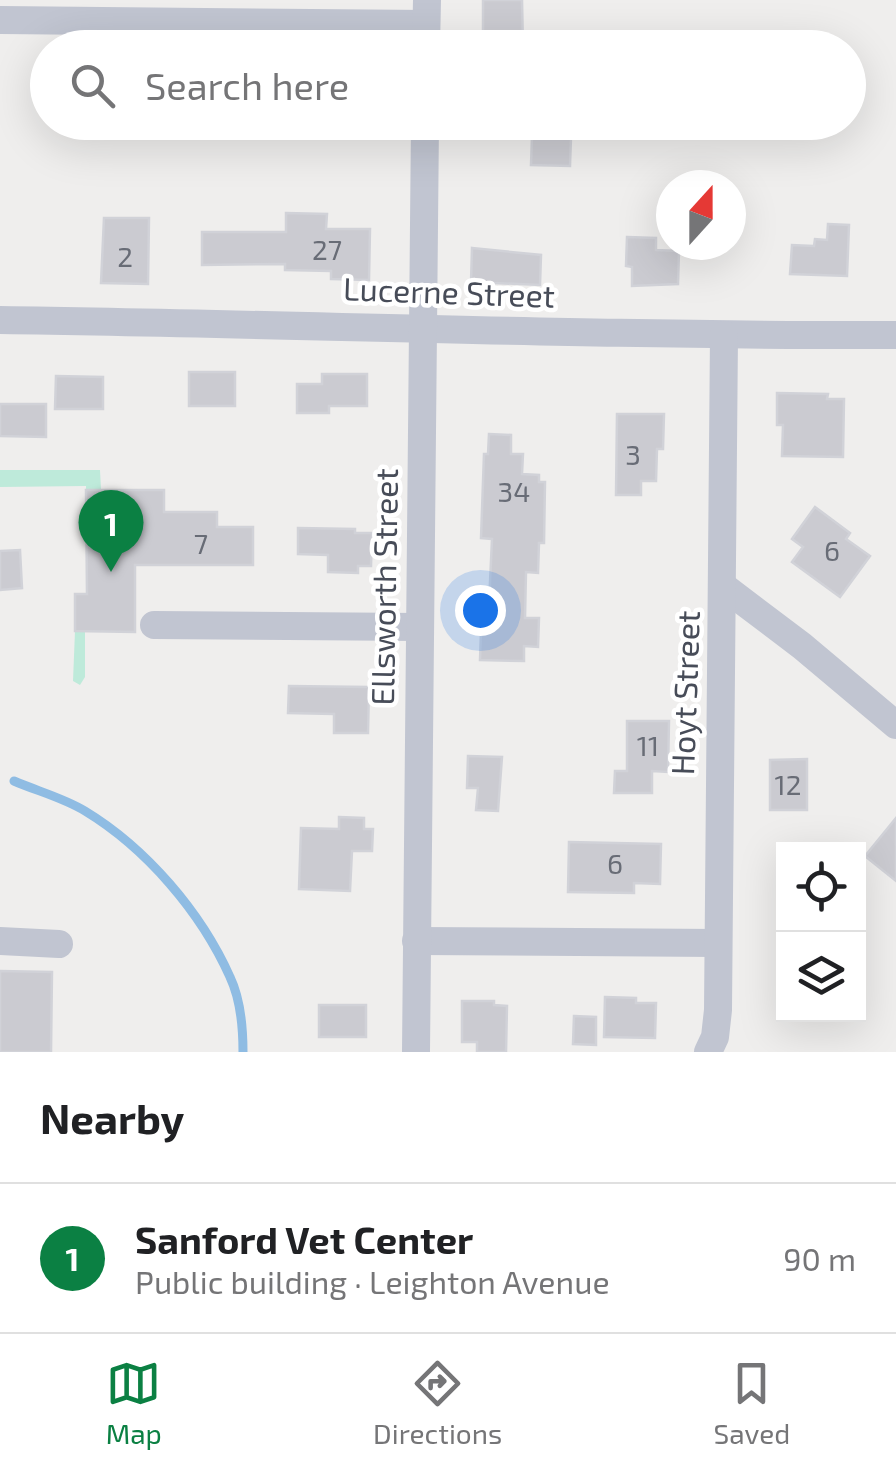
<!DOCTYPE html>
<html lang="en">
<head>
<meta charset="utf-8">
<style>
  body { margin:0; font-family:"Exo 2",sans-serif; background:#f2f2f2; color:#202124 }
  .controls { position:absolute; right:30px; bottom:30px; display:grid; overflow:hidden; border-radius:0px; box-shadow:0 10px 40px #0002 }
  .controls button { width:90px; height:90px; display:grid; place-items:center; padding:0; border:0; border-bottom:2px solid #e0e0e0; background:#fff; color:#202124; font:50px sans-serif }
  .compass { position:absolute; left:656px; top:170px; width:90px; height:90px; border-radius:50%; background:#fff; box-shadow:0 10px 40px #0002; rotate:21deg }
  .you { position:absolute; left:480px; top:610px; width:35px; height:35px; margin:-25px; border:8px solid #fff; border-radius:50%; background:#1a73e8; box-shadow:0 0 0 15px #1a73e833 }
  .badge { display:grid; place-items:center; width:65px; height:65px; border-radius:50%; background:#0b8043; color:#fff; font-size:32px; font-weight:700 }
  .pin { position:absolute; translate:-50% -82px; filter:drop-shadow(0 2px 5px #0008) }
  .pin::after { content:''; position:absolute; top:52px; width:35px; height:30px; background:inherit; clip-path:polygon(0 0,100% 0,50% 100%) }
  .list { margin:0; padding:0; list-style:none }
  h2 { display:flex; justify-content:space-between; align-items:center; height:130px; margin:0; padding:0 40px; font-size:42px }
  h2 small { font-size:32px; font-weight:400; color:#757577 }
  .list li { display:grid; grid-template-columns:65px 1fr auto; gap:30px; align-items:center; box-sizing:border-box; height:150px; padding:0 40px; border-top:2px solid #e0e0e0 }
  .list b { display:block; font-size:38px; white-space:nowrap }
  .list p { margin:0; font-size:32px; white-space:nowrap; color:#757577 }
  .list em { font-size:32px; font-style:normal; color:#757577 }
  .icon { flex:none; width:55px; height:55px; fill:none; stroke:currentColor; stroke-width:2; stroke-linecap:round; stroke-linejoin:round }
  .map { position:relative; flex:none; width:896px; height:1052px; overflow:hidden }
  .search { position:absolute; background:#fff; box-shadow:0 10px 40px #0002; left:30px; right:30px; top:30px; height:110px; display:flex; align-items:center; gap:25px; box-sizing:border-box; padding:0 35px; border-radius:55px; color:#757577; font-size:38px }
  .sheet { height:280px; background:#fff }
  nav { display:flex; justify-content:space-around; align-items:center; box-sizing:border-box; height:140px; border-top:2px solid #e0e0e0; background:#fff; font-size:28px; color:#757577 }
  nav a { display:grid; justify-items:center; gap:5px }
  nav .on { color:#0b8043 }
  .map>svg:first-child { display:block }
  .green { fill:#beeada }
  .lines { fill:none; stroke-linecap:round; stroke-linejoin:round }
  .stream { stroke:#8fbce3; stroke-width:9 }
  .building { fill:#cbcbd1; stroke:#d1d2d8; stroke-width:2.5 }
  .street { stroke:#c1c5d1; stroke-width:28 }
  .labels { text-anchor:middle; stroke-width:9; stroke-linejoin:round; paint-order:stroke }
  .number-label { font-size:28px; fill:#686c76 }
  .street-label { font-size:32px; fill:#474c58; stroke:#fff }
</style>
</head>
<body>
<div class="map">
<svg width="896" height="1052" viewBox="0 0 896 1052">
  <rect width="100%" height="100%" fill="#efeeed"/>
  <g class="green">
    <polygon points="0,470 100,470 101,490 86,490 86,486 0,487"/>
    <polygon points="75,631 85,631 85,677 80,685 73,681"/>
  </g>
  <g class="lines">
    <path class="stream" d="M14,781c23,10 50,17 71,30 61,37 116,101 145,166 11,23 13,50 13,75"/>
  </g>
  <g class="building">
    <polygon points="483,0 522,0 523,47 483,47"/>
    <polygon points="532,136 571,137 570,166 531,165"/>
    <polygon points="286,213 327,214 326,229 370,229 369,280 331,279 331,271 285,270 285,264 202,265 202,232 286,232"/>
    <polygon points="104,218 149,218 148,284 101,283"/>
    <polygon points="828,224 849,225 847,276 790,274 792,245 814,246 815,239 827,240"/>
    <polygon points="627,237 656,238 656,250 679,251 678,284 632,286 632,267 626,266"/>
    <polygon points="472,248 541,255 540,285 471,282"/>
    <rect x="189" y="372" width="46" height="34"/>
    <polygon points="322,374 367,374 367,406 329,406 329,413 297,413 297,384 322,384"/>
    <polygon points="56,376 103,377 103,409 55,409"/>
    <polygon points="777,393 828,394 827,399 844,399 843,457 782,456 783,425 777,425"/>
    <polygon points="0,404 46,404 46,437 0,436"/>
    <polygon points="617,414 664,414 663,449 657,449 656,481 641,481 641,495 616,495"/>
    <polygon points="489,434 511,435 511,454 523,454 522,474 539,475 539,482 545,482 544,543 539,543 538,573 526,572 525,618 539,618 538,647 524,646 524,661 480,660 482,604 489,604 492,539 481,538 484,454 488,454"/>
    <polygon points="86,490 164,490 164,512 217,512 217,527 253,527 253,565 135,565 135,632 75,631 75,594 87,594"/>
    <polygon points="815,507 850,533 846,539 870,556 840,597 792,562 803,547 792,539"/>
    <polygon points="298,528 355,529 355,533 372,533 371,566 358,566 358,573 328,572 328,555 298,554"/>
    <polygon points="20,550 22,588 0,590 0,551"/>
    <polygon points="289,686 369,687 368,733 334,733 334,714 288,713"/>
    <polygon points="627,721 669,721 668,772 652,771 652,793 614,793 615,771 627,771"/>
    <polygon points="468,756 502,757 498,811 476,810 478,788 467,788"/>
    <polygon points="807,759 807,810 770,810 770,760"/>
    <polygon points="339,817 364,818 364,829 373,829 372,851 352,851 350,891 299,889 301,828 339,829"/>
    <polygon points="896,818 896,881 865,856"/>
    <polygon points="569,842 661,844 660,884 634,883 634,893 568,892"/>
    <polygon points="0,971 52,972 51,1052 0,1052"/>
    <polygon points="605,997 636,998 636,1003 656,1003 655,1038 604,1037"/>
    <polygon points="462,1001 494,1001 494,1005 507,1006 506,1052 477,1052 477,1042 462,1042"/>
    <rect x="319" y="1005" width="47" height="32"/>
    <polygon points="574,1016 596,1017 596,1045 573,1044"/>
  </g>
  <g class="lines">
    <g class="street">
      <polyline points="0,20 426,24"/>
      <polyline points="426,48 427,0"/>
      <path d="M0,320c299,4 597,16 896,15"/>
      <polyline points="724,587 802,646 896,725"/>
      <polyline points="154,625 419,627"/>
      <polyline points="0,941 59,944"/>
      <polyline points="416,941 717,943"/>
      <polyline points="416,1052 425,122"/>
      <polyline points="708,1052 715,1037 718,1010 724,335"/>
    </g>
  </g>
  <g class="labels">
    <g class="number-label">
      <text x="327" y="260">27</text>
      <text x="125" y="267">2</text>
      <text x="633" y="465">3</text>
      <text x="514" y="502">34</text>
      <text x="201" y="554">7</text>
      <text x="832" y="561">6</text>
      <text x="648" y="756">11</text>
      <text x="788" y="795">12</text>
      <text x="615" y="874">6</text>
    </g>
    <g class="street-label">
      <text transform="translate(449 293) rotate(2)" y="11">Lucerne Street</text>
      <text transform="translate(385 587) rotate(-89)" y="11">Ellsworth Street</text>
      <text transform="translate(686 693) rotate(-88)" y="11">Hoyt Street</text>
    </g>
  </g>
</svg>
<div class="controls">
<button><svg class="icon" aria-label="locate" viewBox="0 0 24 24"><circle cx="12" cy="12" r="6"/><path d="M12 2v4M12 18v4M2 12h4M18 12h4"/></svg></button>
<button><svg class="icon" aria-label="layers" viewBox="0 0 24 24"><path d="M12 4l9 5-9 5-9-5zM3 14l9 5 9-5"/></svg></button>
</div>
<svg class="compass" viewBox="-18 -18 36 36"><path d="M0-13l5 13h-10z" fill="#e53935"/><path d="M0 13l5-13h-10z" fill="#757577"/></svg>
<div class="you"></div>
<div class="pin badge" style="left:111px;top:572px">1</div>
<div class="search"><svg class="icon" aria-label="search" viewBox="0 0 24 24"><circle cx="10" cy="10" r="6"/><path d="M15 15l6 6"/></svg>Search here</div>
</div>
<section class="sheet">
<h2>Nearby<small></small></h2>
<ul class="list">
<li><span class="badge">1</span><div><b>Sanford Vet Center</b><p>Public building · Leighton Avenue</p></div><em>90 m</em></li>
</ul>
</section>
<nav>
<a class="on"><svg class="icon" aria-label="map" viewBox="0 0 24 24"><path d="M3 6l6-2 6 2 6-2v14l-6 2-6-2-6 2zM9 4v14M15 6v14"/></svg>Map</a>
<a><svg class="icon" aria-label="directions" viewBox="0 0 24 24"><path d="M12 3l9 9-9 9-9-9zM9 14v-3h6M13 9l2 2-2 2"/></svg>Directions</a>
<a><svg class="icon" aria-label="saved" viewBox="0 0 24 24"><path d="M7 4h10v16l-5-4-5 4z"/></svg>Saved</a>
</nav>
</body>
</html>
